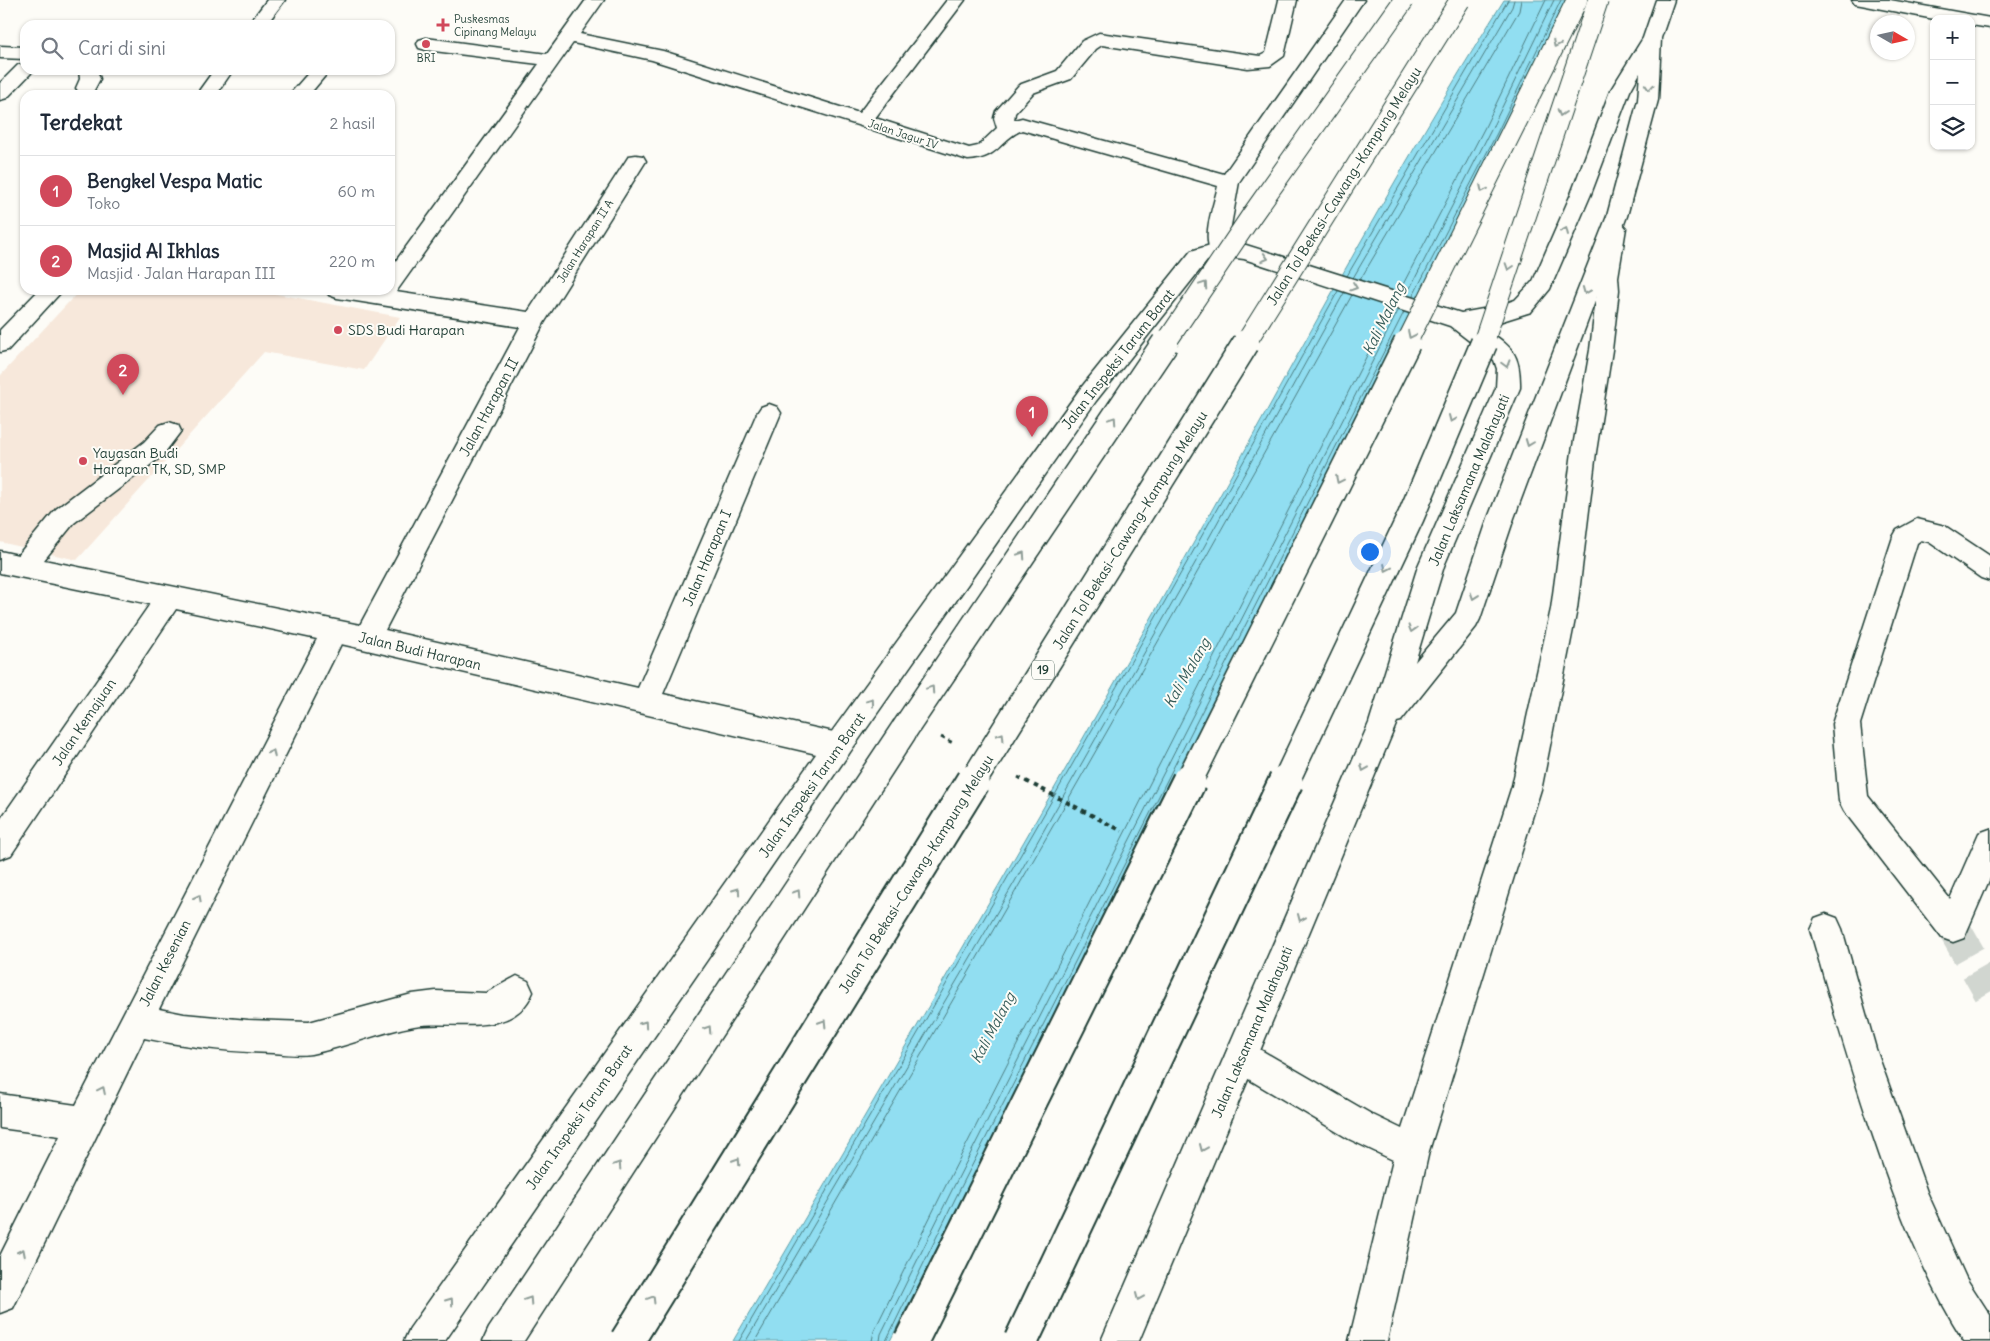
<!DOCTYPE html>
<html lang="id">
<head>
<meta charset="utf-8">
<style>
  body { margin:0; font-family:Delius,sans-serif; background:#f2f2f3; color:#1f2937 }
  .controls { position:absolute; right:15px; top:15px; display:grid; overflow:hidden; border-radius:10px; box-shadow:0 1px 4px #0004 }
  .controls button { width:45px; height:45px; display:grid; place-items:center; padding:0; border:0; border-bottom:1px solid #e0e1e3; background:#fff; color:#1f2937; font:25px sans-serif }
  .compass { position:absolute; left:1870px; top:15px; width:45px; height:45px; border-radius:50%; background:#fff; box-shadow:0 1px 4px #0004; rotate:99deg }
  .you { position:absolute; left:1369px; top:551px; width:18px; height:18px; margin:-12px; border:4px solid #fff; border-radius:50%; background:#1a73e8; box-shadow:0 0 0 8px #1a73e833 }
  .badge { display:grid; place-items:center; width:32px; height:32px; border-radius:50%; background:#d1495b; color:#fff; font-size:16px; font-weight:700 }
  .pin { position:absolute; translate:-50% -41px; filter:drop-shadow(0 1px 2px #0008) }
  .pin::after { content:''; position:absolute; top:26px; width:18px; height:15px; background:inherit; clip-path:polygon(0 0,100% 0,50% 100%) }
  .list { margin:0; padding:0; list-style:none }
  h2 { display:flex; justify-content:space-between; align-items:center; height:65px; margin:0; padding:0 20px; font-size:21px }
  h2 small { font-size:16px; font-weight:400; color:#747a83 }
  .list li { display:grid; grid-template-columns:32px 1fr auto; gap:15px; align-items:center; box-sizing:border-box; height:70px; padding:0 20px; border-top:1px solid #e0e1e3 }
  .list b { display:block; font-size:19px; white-space:nowrap }
  .list p { margin:0; font-size:16px; white-space:nowrap; color:#747a83 }
  .list em { font-size:16px; font-style:normal; color:#747a83 }
  .icon { flex:none; width:28px; height:28px; fill:none; stroke:currentColor; stroke-width:2; stroke-linecap:round; stroke-linejoin:round }
  .map { position:relative; flex:none; width:1990px; height:1341px; overflow:hidden }
  .search { position:absolute; background:#fff; box-shadow:0 1px 4px #0004; left:20px; top:20px; width:375px; height:55px; display:flex; align-items:center; gap:12px; box-sizing:border-box; padding:0 18px; border-radius:15px; color:#747a83; font-size:19px }
  .panel { position:absolute; background:#fff; box-shadow:0 1px 4px #0004; left:20px; top:90px; width:375px; height:205px; border-radius:15px }
  .map>svg:first-child { display:block }
  .built { fill:#f7e8db }
  .water { fill:#91def1; stroke:#639ea5 }
  .lines { fill:none; stroke-linecap:round; stroke-linejoin:round }
  .shore { stroke:#4d7d80; stroke-width:1 }
  .minor-tunnel { stroke:#d1d6d0; stroke-width:33; stroke-dasharray:33 16; stroke-linecap:butt }
  .minor-casing { stroke:#1f3d34; stroke-width:3 }
  .major-casing { stroke:#1f3d34; stroke-width:3 }
  .highway-casing { stroke:#1f3d34; stroke-width:3 }
  .path-far1 { stroke:#1f3d34; stroke-width:3; stroke-dasharray:4 4; stroke-linecap:butt }
  .path { stroke:#1f3d34; stroke-width:4; stroke-dasharray:4.5 4.5; stroke-linecap:butt }
  .minor { fill:#fdfcf7; fill-rule:evenodd }
  .major { fill:#fdfcf7; fill-rule:evenodd }
  .highway { fill:#fdfcf7; fill-rule:evenodd }
  .highway-bridge-far2-casing { stroke:#1f3d34; stroke-width:22; stroke-linecap:butt }
  .highway-bridge-far1-casing { stroke:#1f3d34; stroke-width:29; stroke-linecap:butt }
  .highway-bridge-casing { stroke:#1f3d34; stroke-width:37; stroke-linecap:butt }
  .highway-bridge-far2 { stroke:#fdfcf7; stroke-width:20 }
  .highway-bridge-far1 { stroke:#fdfcf7; stroke-width:26 }
  .highway-bridge { stroke:#fdfcf7; stroke-width:33 }
  .oneway { stroke:#8e9c96 }
  .poi-dot { fill:#d1495b; stroke:#fdfcf7; stroke-width:2 }
  .labels { text-anchor:middle; stroke-width:4; stroke-linejoin:round; paint-order:stroke }
  .far-poi-label { font-size:11px; fill:#1f3d34; stroke:#fdfcf7; text-anchor:start }
  .far-street-label { font-size:11px; fill:#1f3d34; stroke:#fdfcf7 }
  .shield { fill:#fdfcf7; stroke:#62766e; stroke-width:1 }
  .shield-label { font-size:12px; font-weight:bold; fill:#1f3d34 }
  .street-label { font-size:14px; fill:#1f3d34; stroke:#fdfcf7 }
  .poi-label { font-size:14px; fill:#1f3d34; stroke:#fdfcf7; text-anchor:start }
  .water-label { font-size:15px; font-style:italic; fill:#365d5a; stroke:#fdfcf7 }
</style>
</head>
<body>
<div class="map">
<svg width="1990" height="1341" viewBox="0 0 1990 1341">
  <rect width="100%" height="100%" fill="#fdfcf7"/>
  <filter id="ink" filterUnits="userSpaceOnUse"><feTurbulence type="fractalNoise" baseFrequency=".02" numOctaves="2"/><feDisplacementMap in="SourceGraphic" scale="10" xChannelSelector="R" yChannelSelector="G"/><feConvolveMatrix kernelMatrix="1 2 1 2 8 2 1 2 1" color-interpolation-filters="sRGB"/></filter>
  <g filter="url(#ink)">
    <polygon class="built" points="80,290 255,290 400,317 364,370 264,352 77,560 0,542 0,376"/>
    <path class="water" d="M1504,0h63l-66,135 -168,328 -443,878h-157c152,-259 304,-519 451,-781 105,-187 205,-378 320,-560z"/>
    <g class="lines">
      <g class="shore">
        <polyline points="1347,276 1508,0"/>
        <polyline points="1353,278 1512,7 1514,0"/>
        <polyline points="1360,280 1519,11 1521,0"/>
        <polyline points="1399,292 1485,127 1546,0"/>
        <polyline points="1407,294 1491,130 1554,0"/>
        <polyline points="1413,296 1497,133 1561,0"/>
        <path d="M739,1341c203,-348 405,-697 599,-1050"/>
        <polyline points="746,1341 1014,883 1194,565 1344,293"/>
        <path d="M755,1341c202,-347 403,-694 597,-1046"/>
        <polyline points="872,1341 874,1331 942,1193 1391,308"/>
        <polyline points="880,1341 881,1334 949,1196 1398,311"/>
        <polyline points="886,1341 955,1199 1404,312"/>
      </g>
      <polyline class="minor-tunnel" points="1953,927 1990,992"/>
      <g class="minor-casing">
        <g id="minor">
          <polygon points="267,0 285,0 266,25 248,25"/>
          <path d="M586,0h18l-24,34 83,17 196,62 88,-113h18l-90,118 94,30 9,-2 19,-18 -3,-10 2,-7 23,-26 38,-14 25,-30 17,-8 161,23 6,-3 13,-53h18l-13,56 -14,10 -22,2 -146,-23 -6,4 -25,30 -38,14 -18,20 -1,7 8,-2 7,2 195,54 122,-174h18l-125,182 -9,49 1,18 -3,5 -8,2 -8,-2c-11,-18 2,-49 6,-68l-196,-56c-24,11 -22,28 -54,30l-316,-100 -79,-17 -177,249 132,20 101,-156 7,-1 7,1 3,5 -102,162 -159,307 253,58 119,-275 4,-6 8,-3 8,3 4,6 -118,281 175,39 10,4 4,9 -4,9 -10,4 -497,-115 -182,365 25,5 64,6 61,2 103,-28 24,-3 50,2 31,-17 11,5 5,11c-20,48 -80,27 -119,34 -35,6 -68,21 -103,28 -12,2 -26,0 -38,-1 -44,-1 -86,-6 -129,-15l-131,270 -13,5v-57l60,-120 -60,-8v-34l76,11 241,-466 -141,-30 -165,246 -11,4v-39l150,-216 -150,-31v-22l18,4 38,-46 88,-67 16,-17 9,-3 9,3 3,6 -19,25 -88,67 -30,37 316,65 160,-298 -183,-29 -8,-3 -3,-5h64v-21l149,-205 -113,-14 -7,-2 -2,-4 2,-4 7,-2 121,16z"/>
          <polygon points="1852,0 1890,0 1990,18 1990,28 1971,25 1971,19 1934,19 1861,5 1855,4"/>
          <polygon points="0,46 25,47 25,59 0,58"/>
          <polygon points="25,63 25,70 34,70 7,98 0,100 0,83 18,65"/>
          <polygon points="79,70 97,70 100,79 93,92 79,92 76,88 80,79"/>
          <polygon points="214,70 233,70 216,95 196,95"/>
          <polygon points="311,70 330,70 309,95 289,95"/>
          <polygon points="1615,221 1622,223 1626,228 1618,277 1619,290 1612,350 1596,452 1577,609 1542,786 1429,1151 1387,1341 1349,1341 1393,1160 1349,1139 1230,1068 1225,1056 1230,1044 1242,1039 1373,1115 1402,1129 1512,786 1551,609 1572,452 1590,350 1597,290 1596,277 1604,228 1608,223"/>
          <polygon points="39,290 63,290 8,350 0,352 0,330"/>
          <polygon points="1917,519 1945,526 1990,556 1990,581 1981,578 1929,542 1921,540 1917,543 1860,724 1868,796 1950,899 1979,833 1990,829 1990,878 1964,938 1953,942 1942,938 1844,811 1839,801 1832,724 1893,537 1897,530"/>
          <path d="M1826,914l11,4 5,11 34,120 51,143 39,86 24,37v26h-26c-40,-63 -67,-134 -91,-205 -23,-68 -43,-137 -63,-207l5,-11z"/>
        </g>
      </g>
      <g class="major-casing">
        <path id="major" d="M1656,0h18l-13,38 -3,62 -31,116 -113,302 -34,101 -4,8 -75,94 -4,1 -258,619h-38l268,-618 49,-157 78,-178 1,-19 -3,-9 -44,-34 -206,-67 -23,-3 -14,5 -111,140 -248,354 -403,586h-41l6,-13 418,-591 252,-348 111,-138 29,-9 26,3 215,68 33,-6 21,-7 18,-19 38,-87 39,-103 33,-53zM1640,73l-2,27 -31,116 -119,302 -32,95 -41,49 29,-96 76,-178c1,-39 -11,-42 -40,-63l16,-2 35,-11 19,-23 41,-95 39,-103z"/>
      </g>
      <g class="highway-casing">
        <polygon id="highway" points="904,717 914,721 918,730 914,739 524,1341 483,1341 489,1328 894,721"/>
      </g>
      <g class="path-far1">
        <polyline points="941,737 955,744"/>
        <polyline points="1018,777 1029,783"/>
      </g>
      <polyline class="path" points="1026,781 1122,831"/>
      <use href="#minor" class="minor"/>
      <use href="#major" class="major"/>
      <use href="#highway" class="highway"/>
      <g class="highway-bridge-far2-casing">
        <g id="highway-bridge-far2">
          <polyline points="1165,344 1252,215 1404,0"/>
          <polyline points="1245,344 1460,0"/>
          <polyline points="1406,344 1577,0"/>
          <polyline points="1483,344 1598,0"/>
        </g>
      </g>
      <g class="highway-bridge-far1-casing">
        <g id="highway-bridge-far1">
          <polyline points="904,730 1165,343"/>
          <polyline points="972,783 1246,343"/>
          <polyline points="1188,783 1407,343"/>
          <polyline points="1285,783 1411,516 1484,343"/>
        </g>
      </g>
      <g class="highway-bridge-casing">
        <g id="highway-bridge">
          <polyline points="627,1341 973,781"/>
          <polyline points="911,1341 1189,781"/>
          <polyline points="1021,1341 1286,781"/>
        </g>
      </g>
      <use href="#highway-bridge-far2" class="highway-bridge-far2"/>
      <use href="#highway-bridge-far1" class="highway-bridge-far1"/>
      <use href="#highway-bridge" class="highway-bridge"/>
    </g>
    <defs><path id="oneway-chevron" d="M-2-3.5L2.5 0L-2 3.5" fill="none" stroke-width="1.6" stroke-linecap="round" stroke-linejoin="round" transform="scale(1.25)"/></defs>
    <g class="oneway">
      <use href="#oneway-chevron" transform="translate(1556 44) rotate(116)"/>
      <use href="#oneway-chevron" transform="translate(1649 87) rotate(94)"/>
      <use href="#oneway-chevron" transform="translate(1561 113) rotate(108)"/>
      <use href="#oneway-chevron" transform="translate(1483 189) rotate(116)"/>
      <use href="#oneway-chevron" transform="translate(1565 231) rotate(-66)"/>
      <use href="#oneway-chevron" transform="translate(1265 258) rotate(17)"/>
      <use href="#oneway-chevron" transform="translate(1509 267) rotate(108)"/>
      <use href="#oneway-chevron" transform="translate(1204 285) rotate(-56)"/>
      <use href="#oneway-chevron" transform="translate(1354 287) rotate(19)"/>
      <use href="#oneway-chevron" transform="translate(1586 291) rotate(112)"/>
      <use href="#oneway-chevron" transform="translate(1411 335) rotate(116)"/>
      <use href="#oneway-chevron" transform="translate(1506 364) rotate(74)"/>
      <use href="#oneway-chevron" transform="translate(1452 419) rotate(113)"/>
      <use href="#oneway-chevron" transform="translate(1113 420) rotate(-56)"/>
      <use href="#oneway-chevron" transform="translate(1529 443) rotate(111)"/>
      <use href="#oneway-chevron" transform="translate(1339 480) rotate(116)"/>
      <use href="#oneway-chevron" transform="translate(1022 555) rotate(-56)"/>
      <use href="#oneway-chevron" transform="translate(1387 568) rotate(115)"/>
      <use href="#oneway-chevron" transform="translate(1474 596) rotate(109)"/>
      <use href="#oneway-chevron" transform="translate(1412 629) rotate(107)"/>
      <use href="#oneway-chevron" transform="translate(931 689) rotate(-56)"/>
      <use href="#oneway-chevron" transform="translate(871 702) rotate(-54)"/>
      <use href="#oneway-chevron" transform="translate(1001 736) rotate(-58)"/>
      <use href="#oneway-chevron" transform="translate(272 753) rotate(-63)"/>
      <use href="#oneway-chevron" transform="translate(1364 768) rotate(113)"/>
      <use href="#oneway-chevron" transform="translate(737 891) rotate(-55)"/>
      <use href="#oneway-chevron" transform="translate(797 893) rotate(-57)"/>
      <use href="#oneway-chevron" transform="translate(198 898) rotate(-63)"/>
      <use href="#oneway-chevron" transform="translate(1301 918) rotate(113)"/>
      <use href="#oneway-chevron" transform="translate(823 1023) rotate(-58)"/>
      <use href="#oneway-chevron" transform="translate(644 1024) rotate(-55)"/>
      <use href="#oneway-chevron" transform="translate(708 1029) rotate(-57)"/>
      <use href="#oneway-chevron" transform="translate(102 1090) rotate(-64)"/>
      <use href="#oneway-chevron" transform="translate(1203 1148) rotate(113)"/>
      <use href="#oneway-chevron" transform="translate(737 1161) rotate(-58)"/>
      <use href="#oneway-chevron" transform="translate(618 1165) rotate(-57)"/>
      <use href="#oneway-chevron" transform="translate(22 1252) rotate(-63)"/>
      <use href="#oneway-chevron" transform="translate(1139 1297) rotate(113)"/>
      <use href="#oneway-chevron" transform="translate(652 1299) rotate(-59)"/>
      <use href="#oneway-chevron" transform="translate(529 1300) rotate(-57)"/>
      <use href="#oneway-chevron" transform="translate(450 1301) rotate(-55)"/>
    </g>
  </g>
  <g class="poi-dot">
    <path d="M440.5 17.5h5v5h5v5h-5v5h-5v-5h-5v-5h5z"/>
    <circle cx="426" cy="44" r="5"/>
    <circle cx="338" cy="330" r="5"/>
    <circle cx="83" cy="461" r="5"/>
  </g>
  <g class="labels">
    <g class="far-poi-label">
      <text x="454" y="23">Puskesmas<tspan x="454" dy="13">Cipinang Melayu</tspan></text>
      <text x="426" y="62" text-anchor="middle">BRI</text>
    </g>
    <g class="far-street-label">
      <text transform="translate(903 134) rotate(18)" y="4">Jalan Jagur IV</text>
      <text transform="translate(585 241) rotate(-58)" y="4">Jalan Harapan II A</text>
    </g>
    <rect class="shield" x="1032" y="660.5" width="22" height="19" rx="4"/>
    <g class="shield-label">
      <text x="1043" y="674">19</text>
    </g>
    <g class="street-label">
      <text transform="translate(1344 186) rotate(-58)" y="5">Jalan Tol Bekasi–Cawang–Kampung Melayu</text>
      <text transform="translate(1118 359) rotate(-52)" y="5">Jalan Inspeksi Tarum Barat</text>
      <text transform="translate(489 407) rotate(-62)" y="5">Jalan Harapan II</text>
      <text transform="translate(1469 480) rotate(-67)" y="5">Jalan Laksamana Malahayati</text>
      <text transform="translate(1130 530) rotate(-58)" y="5">Jalan Tol Bekasi–Cawang–Kampung Melayu</text>
      <text transform="translate(707 558) rotate(-67)" y="5">Jalan Harapan I</text>
      <text transform="translate(420 651) rotate(13)" y="5">Jalan Budi Harapan</text>
      <text transform="translate(84 722) rotate(-56)" y="5">Jalan Kemajuan</text>
      <text transform="translate(812 785) rotate(-55)" y="5">Jalan Inspeksi Tarum Barat</text>
      <text transform="translate(916 874) rotate(-58)" y="5">Jalan Tol Bekasi–Cawang–Kampung Melayu</text>
      <text transform="translate(165 963) rotate(-63)" y="5">Jalan Kesenian</text>
      <text transform="translate(1252 1032) rotate(-67)" y="5">Jalan Laksamana Malahayati</text>
      <text transform="translate(579 1117) rotate(-55)" y="5">Jalan Inspeksi Tarum Barat</text>
    </g>
    <g class="poi-label">
      <text x="348" y="335">SDS Budi Harapan</text>
      <text x="93" y="458">Yayasan Budi<tspan x="93" dy="16">Harapan TK, SD, SMP</tspan></text>
    </g>
    <g class="water-label">
      <text transform="translate(1384 319) rotate(-64)" y="5">Kali Malang</text>
      <text transform="translate(1187 673) rotate(-60)" y="5">Kali Malang</text>
      <text transform="translate(993 1028) rotate(-62)" y="5">Kali Malang</text>
    </g>
  </g>
</svg>
<div class="controls">
<button>+</button>
<button>−</button>
<button><svg class="icon" aria-label="layers" viewBox="0 0 24 24"><path d="M12 4l9 5-9 5-9-5zM3 14l9 5 9-5"/></svg></button>
</div>
<svg class="compass" viewBox="-18 -18 36 36"><path d="M0-13l5 13h-10z" fill="#e53935"/><path d="M0 13l5-13h-10z" fill="#747a83"/></svg>
<div class="you"></div>
<div class="pin badge" style="left:1032px;top:437px">1</div>
<div class="pin badge" style="left:123px;top:395px">2</div>
<div class="search"><svg class="icon" aria-label="search" viewBox="0 0 24 24"><circle cx="10" cy="10" r="6"/><path d="M15 15l6 6"/></svg>Cari di sini</div>
<section class="panel">
<h2>Terdekat<small>2 hasil</small></h2>
<ul class="list">
<li><span class="badge">1</span><div><b>Bengkel Vespa Matic</b><p>Toko</p></div><em>60 m</em></li>
<li><span class="badge">2</span><div><b>Masjid Al Ikhlas</b><p>Masjid · Jalan Harapan III</p></div><em>220 m</em></li>
</ul>
</section>
</div>
</body>
</html>
